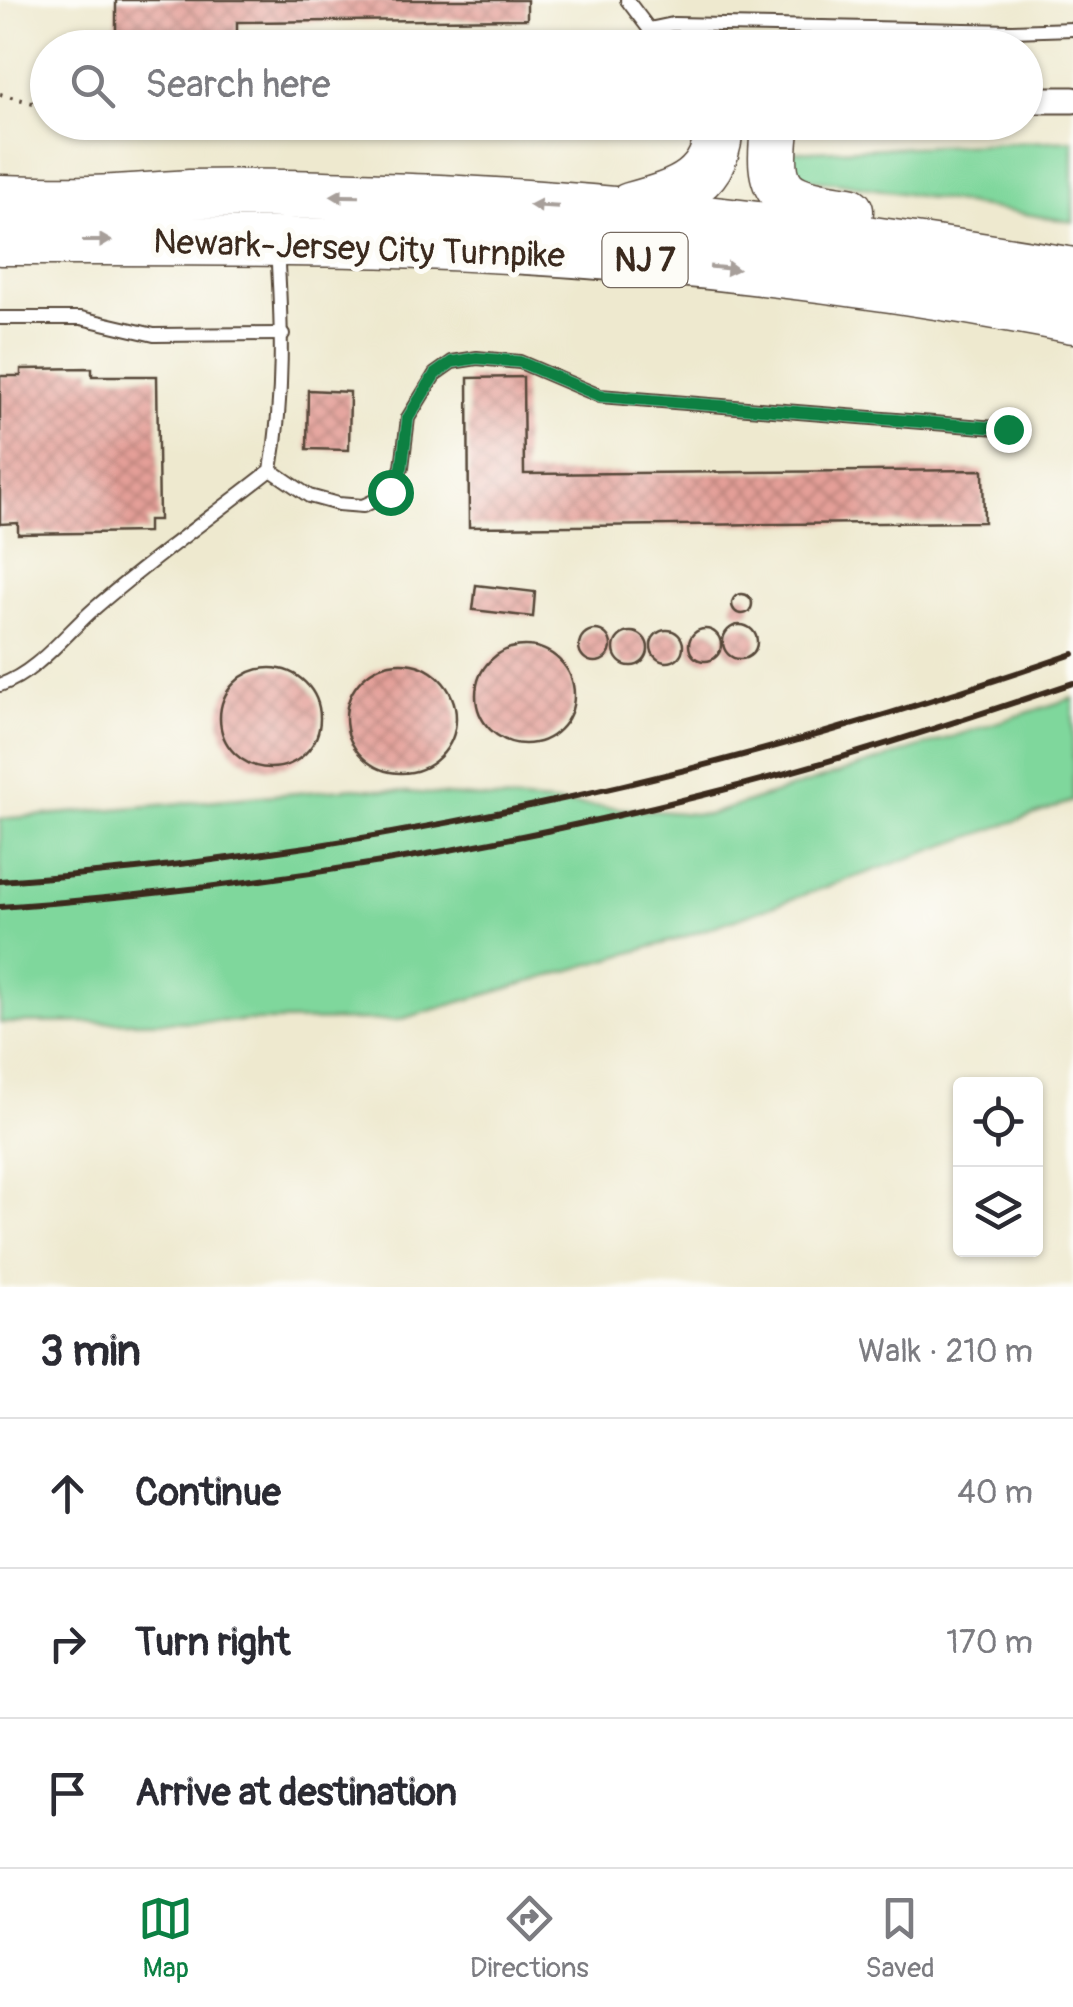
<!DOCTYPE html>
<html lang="en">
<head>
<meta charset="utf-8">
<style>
  body { margin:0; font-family:Pangolin,sans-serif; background:#f7f7f7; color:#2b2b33 }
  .controls { position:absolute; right:30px; bottom:30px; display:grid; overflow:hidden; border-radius:10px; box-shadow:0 2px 8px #0004 }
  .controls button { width:90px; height:90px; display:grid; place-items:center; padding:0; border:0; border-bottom:2px solid #e1e1e2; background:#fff; color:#2b2b33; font:50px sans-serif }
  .stop { position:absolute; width:30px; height:30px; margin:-22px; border:8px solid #0b8043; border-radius:50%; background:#fff }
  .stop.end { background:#0b8043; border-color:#fff; box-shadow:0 2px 10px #0008 }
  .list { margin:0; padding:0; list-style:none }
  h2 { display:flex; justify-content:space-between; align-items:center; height:130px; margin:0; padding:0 40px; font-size:42px }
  h2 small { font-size:32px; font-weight:400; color:#7c7c81 }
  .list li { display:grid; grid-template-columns:65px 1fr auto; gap:30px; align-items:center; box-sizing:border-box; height:150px; padding:0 40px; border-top:2px solid #e1e1e2 }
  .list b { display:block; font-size:38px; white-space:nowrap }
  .list em { font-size:32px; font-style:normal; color:#7c7c81 }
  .icon { flex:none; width:55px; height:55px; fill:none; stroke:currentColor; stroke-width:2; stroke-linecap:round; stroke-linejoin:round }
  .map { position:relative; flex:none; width:1073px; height:1287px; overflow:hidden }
  .search { position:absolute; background:#fff; box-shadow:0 2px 8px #0004; left:30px; right:30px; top:30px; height:110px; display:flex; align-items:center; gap:25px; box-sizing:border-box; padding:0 35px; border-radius:55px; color:#7c7c81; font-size:38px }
  .sheet { height:580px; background:#fff }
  nav { display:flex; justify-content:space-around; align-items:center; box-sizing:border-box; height:140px; border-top:2px solid #e1e1e2; background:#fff; font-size:28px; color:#7c7c81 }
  nav a { display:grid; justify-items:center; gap:5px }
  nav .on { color:#0b8043 }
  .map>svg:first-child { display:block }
  .green { fill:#7fd79c; stroke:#5d805d; stroke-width:2.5 }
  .building { fill:url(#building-cross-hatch) }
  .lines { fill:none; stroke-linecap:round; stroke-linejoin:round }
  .lane-casing { stroke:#564739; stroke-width:16 }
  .street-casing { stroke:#564739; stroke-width:29 }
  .highway-casing { stroke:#564739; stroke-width:51 }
  .path { stroke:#564739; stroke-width:4; stroke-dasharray:2.5 8; stroke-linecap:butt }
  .lane { stroke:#fff; stroke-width:12 }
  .street { stroke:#fff; stroke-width:25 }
  .highway { stroke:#fff; stroke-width:48 }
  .rail { stroke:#3b2a1e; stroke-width:6 }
  .oneway { fill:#a79f9a }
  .route { stroke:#0b8043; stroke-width:12 }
  .labels { text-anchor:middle; stroke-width:10; stroke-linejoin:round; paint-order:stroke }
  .shield { fill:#fdfcf7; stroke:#75695f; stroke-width:2.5 }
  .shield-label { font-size:32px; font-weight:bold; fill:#3b2a1e }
  .street-label { font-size:35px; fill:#3b2a1e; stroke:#fdfcf7 }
</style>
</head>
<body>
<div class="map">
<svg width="1073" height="1287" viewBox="0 0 1073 1287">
  <defs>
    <pattern id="building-cross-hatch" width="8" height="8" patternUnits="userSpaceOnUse" patternTransform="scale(2.5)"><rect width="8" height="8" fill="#e49f98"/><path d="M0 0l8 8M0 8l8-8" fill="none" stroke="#ba827b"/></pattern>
  </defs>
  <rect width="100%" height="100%" fill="#fdfcf7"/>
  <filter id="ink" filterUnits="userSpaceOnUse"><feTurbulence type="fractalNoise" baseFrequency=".01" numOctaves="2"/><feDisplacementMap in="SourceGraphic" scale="20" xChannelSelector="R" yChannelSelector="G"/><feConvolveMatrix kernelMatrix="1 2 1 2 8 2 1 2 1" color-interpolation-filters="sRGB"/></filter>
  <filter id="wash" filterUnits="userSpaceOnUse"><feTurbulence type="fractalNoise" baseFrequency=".0048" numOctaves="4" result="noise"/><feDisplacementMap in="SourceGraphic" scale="40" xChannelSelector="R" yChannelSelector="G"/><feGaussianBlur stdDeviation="2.25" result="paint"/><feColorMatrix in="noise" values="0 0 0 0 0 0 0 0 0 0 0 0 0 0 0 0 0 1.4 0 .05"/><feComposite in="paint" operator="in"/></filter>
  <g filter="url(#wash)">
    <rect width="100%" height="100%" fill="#eee9cf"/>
    <g class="green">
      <polygon points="1073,140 1073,222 834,182 787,177 787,152"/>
      <polygon points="1073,698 1073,801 675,940 398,1020 0,1023 0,819 354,788 708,815"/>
    </g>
    <g id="blocks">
      <g class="building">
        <polygon points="116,0 527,0 527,19 237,22 237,48 116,48"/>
        <polygon points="92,368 92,376 157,376 159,520 148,520 148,532 18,534 18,523 0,524 0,376 21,376 21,369"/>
        <polygon points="523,377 524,474 983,470 984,522 469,527 468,378"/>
        <polygon points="308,390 350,392 349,450 307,449"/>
        <polygon points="476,585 535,592 533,617 473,610"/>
        <circle cx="742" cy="604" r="10"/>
        <circle cx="740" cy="642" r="17"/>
        <circle cx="705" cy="645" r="16"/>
        <circle cx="667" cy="646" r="16"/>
        <circle cx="595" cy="646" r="16"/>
        <circle cx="631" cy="649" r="17"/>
        <circle cx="525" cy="695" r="49"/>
        <circle cx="401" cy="718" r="55"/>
        <circle cx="270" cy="718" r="50"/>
      </g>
    </g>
  </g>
  <g filter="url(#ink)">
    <use href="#blocks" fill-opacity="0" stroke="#564739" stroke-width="2.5"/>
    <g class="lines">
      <g class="lane-casing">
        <g id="lane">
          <polyline points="627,0 649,29 649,48"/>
          <polyline points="649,29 673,24 1012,31 1073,29"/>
          <polyline points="0,318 81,318 154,335 283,334"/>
          <polyline points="271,470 309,496 338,504 363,506 390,493 402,467 408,418 435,374 452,362 477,358 520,362 600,396 1008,429"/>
          <path d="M0,685c38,-13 65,-51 95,-77 56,-49 118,-92 176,-138 13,-75 11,-145 6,-221"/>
        </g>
      </g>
      <g class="street-casing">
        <polyline id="street" points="1026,100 1073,100"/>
      </g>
      <g class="highway-casing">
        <g id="highway">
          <path d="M776,122c-10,73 3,80 73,89"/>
          <path d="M0,199c30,1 61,2 91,1 33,-1 66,-4 99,-6 83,-2 167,2 250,5 213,10 423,38 633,73"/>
          <path d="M630,207c51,-14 88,-25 89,-85"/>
          <path d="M0,241c132,0 263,-1 395,3 227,7 455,32 678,75"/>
        </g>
      </g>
      <g class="path">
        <polyline points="0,94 48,107"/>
        <polyline points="106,122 127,128 129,122"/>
      </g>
      <use href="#lane" class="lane"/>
      <use href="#street" class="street"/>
      <use href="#highway" class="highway"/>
      <g class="rail">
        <path d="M0,881c367,-25 726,-107 1073,-227"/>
        <path d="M0,907c237,-17 472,-54 703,-112 125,-31 248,-71 370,-112"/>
      </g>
    </g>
    <defs><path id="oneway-solid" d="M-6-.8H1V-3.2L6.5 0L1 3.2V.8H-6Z" transform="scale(2.5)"/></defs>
    <g class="oneway">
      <use href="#oneway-solid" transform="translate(345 196) rotate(-179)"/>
      <use href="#oneway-solid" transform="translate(544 206) rotate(-177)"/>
      <use href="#oneway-solid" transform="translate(97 241)"/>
      <use href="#oneway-solid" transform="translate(724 268) rotate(6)"/>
    </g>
  </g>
  <g class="lines" filter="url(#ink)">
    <polyline class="route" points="390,492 402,467 408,418 435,374 452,362 477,358 520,362 600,396 1008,429"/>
  </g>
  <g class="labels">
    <rect class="shield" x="602.5" y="233" width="85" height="54" rx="8"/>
    <g class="shield-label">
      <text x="645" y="271">NJ 7</text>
    </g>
    <g class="street-label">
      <text transform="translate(359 248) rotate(2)" y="12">Newark-Jersey City Turnpike</text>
    </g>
  </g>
</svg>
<div class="controls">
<button><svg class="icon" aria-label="locate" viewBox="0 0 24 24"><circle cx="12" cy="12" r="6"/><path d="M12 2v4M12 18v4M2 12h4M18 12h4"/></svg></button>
<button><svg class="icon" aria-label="layers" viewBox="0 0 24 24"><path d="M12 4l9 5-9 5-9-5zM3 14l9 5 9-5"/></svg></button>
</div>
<div class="stop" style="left:390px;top:492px"></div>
<div class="stop end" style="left:1008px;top:429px"></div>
<div class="search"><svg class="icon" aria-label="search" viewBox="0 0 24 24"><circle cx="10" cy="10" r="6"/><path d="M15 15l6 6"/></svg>Search here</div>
</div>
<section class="sheet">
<h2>3 min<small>Walk · 210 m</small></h2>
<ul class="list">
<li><svg class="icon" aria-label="ahead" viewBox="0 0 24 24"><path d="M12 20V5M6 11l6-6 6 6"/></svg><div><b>Continue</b></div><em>40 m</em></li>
<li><svg class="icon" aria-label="right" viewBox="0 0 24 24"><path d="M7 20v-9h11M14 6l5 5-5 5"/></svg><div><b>Turn right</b></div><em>170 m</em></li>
<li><svg class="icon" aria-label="arrive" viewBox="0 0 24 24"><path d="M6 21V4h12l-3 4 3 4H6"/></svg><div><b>Arrive at destination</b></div></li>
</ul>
</section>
<nav>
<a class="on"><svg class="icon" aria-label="map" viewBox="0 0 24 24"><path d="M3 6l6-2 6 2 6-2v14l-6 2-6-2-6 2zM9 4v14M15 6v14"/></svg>Map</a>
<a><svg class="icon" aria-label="directions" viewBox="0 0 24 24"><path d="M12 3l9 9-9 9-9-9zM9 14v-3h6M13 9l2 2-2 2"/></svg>Directions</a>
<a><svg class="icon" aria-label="saved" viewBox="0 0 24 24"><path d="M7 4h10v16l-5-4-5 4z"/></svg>Saved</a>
</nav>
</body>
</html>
